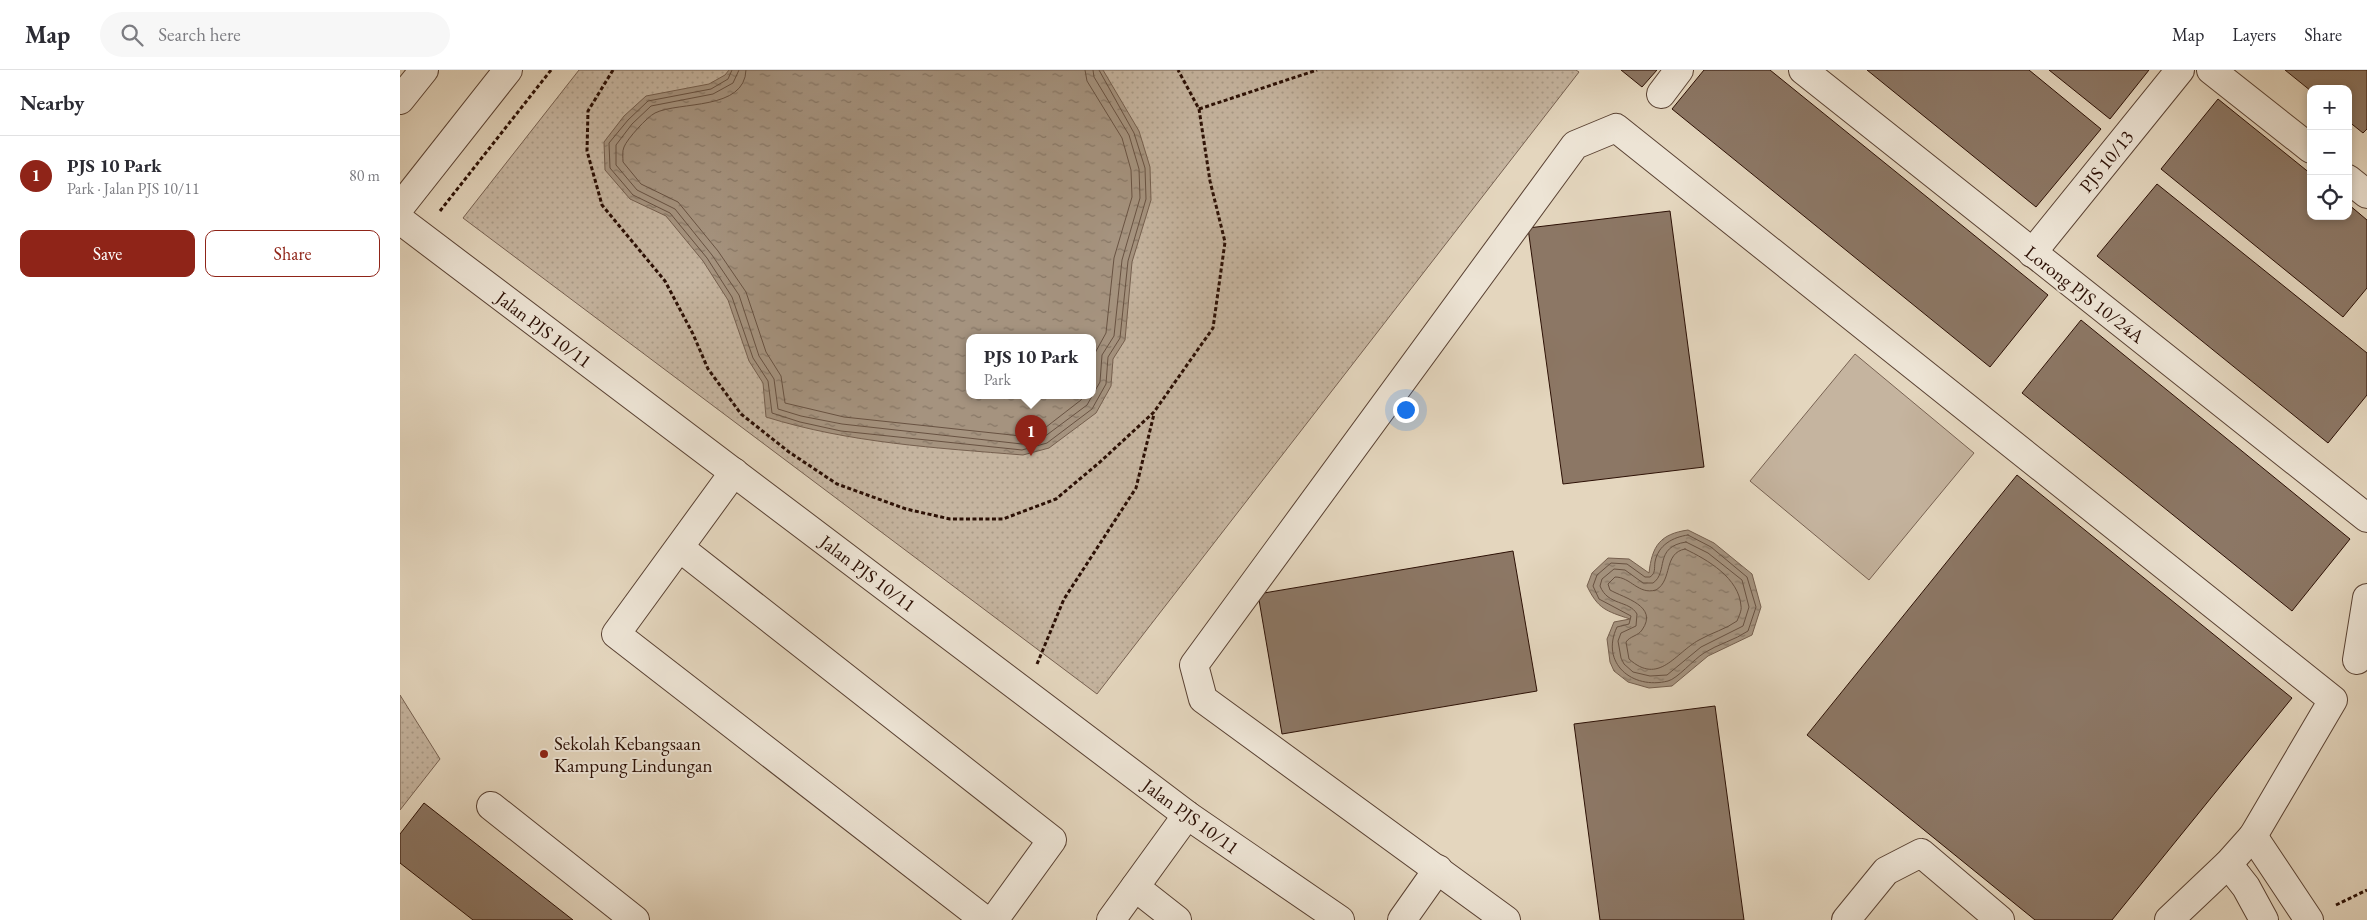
<!DOCTYPE html>
<html lang="en">
<head>
<meta charset="utf-8">
<style>
  body { margin:0; font-family:"EB Garamond",serif; background:#f7f7f7; color:#2b2b33 }
  .controls { position:absolute; right:15px; top:15px; display:grid; overflow:hidden; border-radius:10px; box-shadow:0 2px 8px #0003 }
  .controls button { width:45px; height:45px; display:grid; place-items:center; padding:0; border:0; border-bottom:1px solid #e1e1e2; background:#fff; color:#2b2b33; font:25px sans-serif }
  .you { position:absolute; left:1005px; top:339px; width:18px; height:18px; margin:-12px; border:4px solid #fff; border-radius:50%; background:#1a73e8; box-shadow:0 0 0 8px #1a73e833 }
  .badge { display:grid; place-items:center; width:32px; height:32px; border-radius:50%; background:#8f2418; color:#fff; font-size:16px; font-weight:700 }
  .pin { position:absolute; translate:-50% -41px; filter:drop-shadow(0 1px 2px #0008) }
  .pin::after { content:''; position:absolute; top:26px; width:18px; height:15px; background:inherit; clip-path:polygon(0 0,100% 0,50% 100%) }
  .popup { position:absolute; left:566px; top:264px; width:130px; height:65px; box-sizing:border-box; display:grid; place-content:center; border-radius:10px; background:#fff; filter:drop-shadow(0 1px 4px #0005); font-size:16px; white-space:nowrap; color:#7c7c81 }
  .popup b { font-size:19px; color:#2b2b33 }
  .popup::after { content:''; position:absolute; left:50%; top:100%; margin-left:-10px; border:10px solid transparent; border-top-color:#fff }
  .list { margin:0; padding:0; list-style:none }
  h2 { display:flex; justify-content:space-between; align-items:center; height:65px; margin:0; padding:0 20px; font-size:21px }
  h2 small { font-size:16px; font-weight:400; color:#7c7c81 }
  .list li { display:grid; grid-template-columns:32px 1fr auto; gap:15px; align-items:center; box-sizing:border-box; height:80px; padding:0 20px; border-top:1px solid #e1e1e2 }
  .list b { display:block; font-size:19px; white-space:nowrap }
  .list p { margin:0; font-size:16px; white-space:nowrap; color:#7c7c81 }
  .list em { font-size:16px; font-style:normal; color:#7c7c81 }
  .actions { display:flex; gap:10px; padding:15px 20px }
  .actions a { flex:1; padding:11px 0; border:1px solid #8f2418; border-radius:10px; text-align:center; font-size:18px; color:#8f2418 }
  .actions .main { background:#8f2418; color:#fff }
  .icon { flex:none; width:28px; height:28px; fill:none; stroke:currentColor; stroke-width:2; stroke-linecap:round; stroke-linejoin:round }
  .map { position:relative; flex:none; width:1967px; height:850px; overflow:hidden }
  header { display:flex; align-items:center; gap:30px; box-sizing:border-box; height:70px; padding:0 25px; background:#fff; border-bottom:1px solid #e1e1e2 }
  header strong { font-size:24px }
  nav { display:flex; gap:28px; margin-inline-start:auto; font-size:18px }
  .search { width:350px; height:45px; background:#f7f7f7; display:flex; align-items:center; gap:12px; box-sizing:border-box; padding:0 18px; border-radius:28px; color:#7c7c81; font-size:19px }
  main { display:flex }
  aside { flex:1; background:#fff }
  .map>svg:first-child { display:block }
  .grass { fill:url(#grass-dots); stroke:#786252; fill-rule:evenodd }
  .garden { fill:#c5b49f; stroke:#786252 }
  .water { fill:url(#water-ripples); stroke:#755f4e; fill-rule:evenodd }
  .lines { fill:none; stroke-linecap:round; stroke-linejoin:round }
  .shore { stroke:#685242; stroke-width:1 }
  .building { fill:#8c7765; stroke:#2c1005 }
  .minor-casing { stroke:#5a4233; stroke-width:30 }
  .path { stroke:#2c1005; stroke-width:3; stroke-dasharray:4 2.5; stroke-linecap:butt }
  .minor { stroke:#ede4d5; stroke-width:28 }
  .poi-dot { fill:#8f2418; stroke:#ede4d5; stroke-width:2 }
  .labels { text-anchor:middle; stroke-width:4; stroke-linejoin:round; paint-order:stroke }
  .street-label { font-size:19px; fill:#2c1005; stroke:#ede4d5 }
  .poi-label { font-size:19px; fill:#2c1005; stroke:#ede4d5; text-anchor:start }
</style>
</head>
<body>
<header>
<strong>Map</strong>
<div class="search"><svg class="icon" aria-label="search" viewBox="0 0 24 24"><circle cx="10" cy="10" r="6"/><path d="M15 15l6 6"/></svg>Search here</div>
<nav><a>Map</a><a>Layers</a><a>Share</a></nav>
</header>
<main>
<aside>
<h2>Nearby<small></small></h2>
<ul class="list">
<li><span class="badge">1</span><div><b>PJS 10 Park</b><p>Park · Jalan PJS 10/11</p></div><em>80 m</em></li>
</ul>
<div class="actions"><a class="main">Save</a><a>Share</a></div>
</aside>
<div class="map">
<svg width="1967" height="850" viewBox="0 0 1967 850">
  <defs>
    <pattern id="grass-dots" width="8" height="8" patternUnits="userSpaceOnUse" patternTransform="scale(1.25)"><rect width="8" height="8" fill="#c5b49f"/><path d="M2 2h.1M6 6h.1" fill="none" stroke="#a99a87" stroke-width="1.8" stroke-linecap="round"/></pattern>
    <pattern id="water-ripples" width="26" height="14" patternUnits="userSpaceOnUse" patternTransform="scale(1.25)"><rect width="26" height="14" fill="#a5937f"/><path d="M2 4q2-2 4 0t4 0M15 11q2-2 4 0t4 0" fill="none" stroke="#877766"/></pattern>
  </defs>
  <rect width="100%" height="100%" fill="#e4d6be"/>
  <filter id="stains"><feTurbulence type="fractalNoise" baseFrequency=".004" numOctaves="4"/><feColorMatrix values="0 0 0 0 .2 0 0 0 0 .09 0 0 0 0 .02 0 0 0 .5 -.17"/></filter>
  <radialGradient id="worn" r=".72"><stop offset=".6" stop-color="#630" stop-opacity="0"/><stop offset="1" stop-color="#630" stop-opacity=".3"/></radialGradient>
  <g class="grass">
    <path d="M179,0h997l3,2 -482,622 -634,-476zM570,267h122v58h-122z"/>
    <polygon points="0,625 40,689 0,740"/>
  </g>
  <polygon class="garden" points="1455,284 1574,383 1469,510 1350,411"/>
  <g class="water">
    <path d="M329,0h374l36,61 11,36 1,33 -19,62 -7,78 -12,19 -2,27 -15,27 -47,35 -26,7c-86,-7 -174,-12 -257,-38l-3,-34 -14,-22 -21,-61 -25,-39 -37,-45 -36,-17 -25,-29 -1,-28 20,-26 22,-20 63,-12 16,-9zM570,267h122v58h-122z"/>
    <path d="M1288,460l26,13 38,31 9,33 -9,28 -44,21 -36,30 -23,2 -21,-6 -14,-11 -4,-9 -3,-23 7,-17 16,-3c-24,-8 -32,-10 -43,-33l5,-13 16,-15 21,1 20,14c3,-27 11,-39 39,-43z"/>
  </g>
  <g class="lines">
    <g class="shore">
      <polyline points="332,0 328,9 311,19 248,31 228,50 209,73 210,98 233,125 270,143 307,188 332,227 353,288 368,311 372,343 400,352 441,361 622,380 647,373 692,339 706,314 708,287 720,268 728,191 746,129 745,98 734,63 699,0"/>
      <polyline points="339,0 333,13 313,24 251,36 232,54 216,75 216,95 237,120 275,139 312,185 339,225 359,286 374,309 378,339 401,346 442,354 622,374 644,367 687,335 700,312 702,285 714,266 722,190 740,128 739,99 729,65 694,7 693,0"/>
      <path d="M346,0c-1,41 -67,31 -91,43 -8,4 -28,26 -31,34 -2,4 -1,11 -1,15l18,22 37,18 40,49 28,41 20,60 15,24 4,27 59,14 177,19 20,-5 40,-31 3,-5"/>
      <polyline points="685,0 687,11 722,68 731,100 732,127 714,188 706,263 695,283 692,311"/>
      <path d="M1288,465l23,12 36,30 9,30 -8,24c-13,9 -30,13 -44,22 -10,6 -27,26 -36,28 -36,9 -68,-18 -51,-54l12,-3 2,-8 -32,-17 -6,-13 4,-11 14,-12 16,1 18,13h5c6,-4 4,-9 5,-15 3,-17 18,-25 33,-27z"/>
      <path d="M1286,472l22,11 34,27 7,27 -6,19 -42,21 -34,28 -17,1 -17,-4 -9,-8 -3,-6 -3,-17 3,-8 15,-7 1,-12c-8,-14 -29,-8 -37,-28l2,-7 12,-10 11,1 18,13h10c16,-11 0,-36 33,-41z"/>
      <path d="M1285,479c23,11 54,29 56,57 1,4 -2,10 -4,15 -11,8 -26,12 -38,19 -24,13 -40,46 -70,19l-3,-17c4,-6 12,-6 16,-12 17,-24 -18,-32 -32,-40l-2,-6 7,-7c16,0 23,18 41,13 17,-10 7,-37 29,-41z"/>
    </g>
  </g>
  <g class="building">
    <polygon points="1221,0 1257,0 1242,17"/>
    <polygon points="1304,0 1370,0 1648,225 1590,297 1272,39"/>
    <polygon points="1467,0 1629,0 1701,59 1636,137"/>
    <polygon points="1649,0 1749,0 1710,49"/>
    <polygon points="1885,0 1967,0 1967,59 1963,63 1948,51 1948,19 1911,19 1911,21"/>
    <polygon points="1818,29 1911,104 1911,146 1948,146 1948,134 1967,150 1967,218 1943,247 1761,99"/>
    <polygon points="1757,114 1967,283 1967,325 1928,373 1697,186"/>
    <polygon points="1270,141 1304,397 1163,414 1128,158"/>
    <polygon points="1681,250 1950,469 1892,541 1622,323"/>
    <polygon points="1617,405 1892,628 1712,850 1635,850 1407,665"/>
    <polygon points="1113,481 1137,621 882,664 858,524"/>
    <polygon points="1315,636 1344,850 1200,850 1174,654"/>
    <polygon points="24,733 173,850 73,850 0,793 0,764"/>
  </g>
  <g class="lines">
    <g class="minor-casing">
      <g id="minor">
        <polyline points="1403,0 1967,448"/>
        <polyline points="1811,0 1911,79"/>
        <polyline points="1261,24 1279,0"/>
        <polyline points="0,30 24,0"/>
        <polyline points="1948,109 1967,124"/>
        <polyline points="0,137 108,0"/>
        <polyline points="0,150 787,745 940,850"/>
        <polyline points="1632,183 1780,0"/>
        <polyline points="334,402 216,564 585,850"/>
        <polyline points="280,478 652,770 594,850"/>
        <polyline points="1957,590 1967,528"/>
        <polyline points="91,736 235,850"/>
        <polyline points="1853,766 1909,850"/>
        <polyline points="1828,794 1846,817 1864,850"/>
        <polyline points="735,817 777,850"/>
        <polyline points="711,850 787,745"/>
        <polyline points="1002,850 1038,799"/>
        <polyline points="1106,850 803,629 794,595 1175,75 1216,58 1933,630 1853,766 1828,794 1769,850"/>
        <polyline points="1446,850 1486,801 1521,783 1600,850"/>
      </g>
    </g>
    <g class="path">
      <polyline points="213,0 188,41 187,81 202,135 265,211 293,264 308,299 341,344 389,382 437,414 506,439 550,449 603,449 656,429 700,392 754,342 813,258 825,172 810,111 799,39 778,0"/>
      <polyline points="799,39 917,0"/>
      <polyline points="40,141 151,0"/>
      <polyline points="637,594 664,529 736,418 754,344"/>
      <polyline points="1936,835 1967,820"/>
    </g>
    <use href="#minor" class="minor"/>
  </g>
  <circle class="poi-dot" cx="144" cy="684" r="5"/>
  <g class="labels">
    <g class="street-label">
      <text transform="translate(1706 91) rotate(-51)" y="7">PJS 10/13</text>
      <text transform="translate(1685 224) rotate(38)" y="7">Lorong PJS 10/24A</text>
      <text transform="translate(144 259) rotate(37)" y="7">Jalan PJS 10/11</text>
      <text transform="translate(468 503) rotate(37)" y="7">Jalan PJS 10/11</text>
      <text transform="translate(791 746) rotate(36)" y="7">Jalan PJS 10/11</text>
    </g>
    <g class="poi-label">
      <text x="154" y="680">Sekolah Kebangsaan<tspan x="154" dy="22">Kampung Lindungan</tspan></text>
    </g>
  </g>
  <rect width="100%" height="100%" filter="url(#stains)"/>
  <rect width="100%" height="100%" fill="url(#worn)"/>
</svg>
<div class="controls">
<button>+</button>
<button>−</button>
<button><svg class="icon" aria-label="locate" viewBox="0 0 24 24"><circle cx="12" cy="12" r="6"/><path d="M12 2v4M12 18v4M2 12h4M18 12h4"/></svg></button>
</div>
<div class="you"></div>
<div class="pin badge" style="left:631px;top:386px">1</div>
<div class="popup"><b>PJS 10 Park</b>Park</div>
</div>
</main>
</body>
</html>
